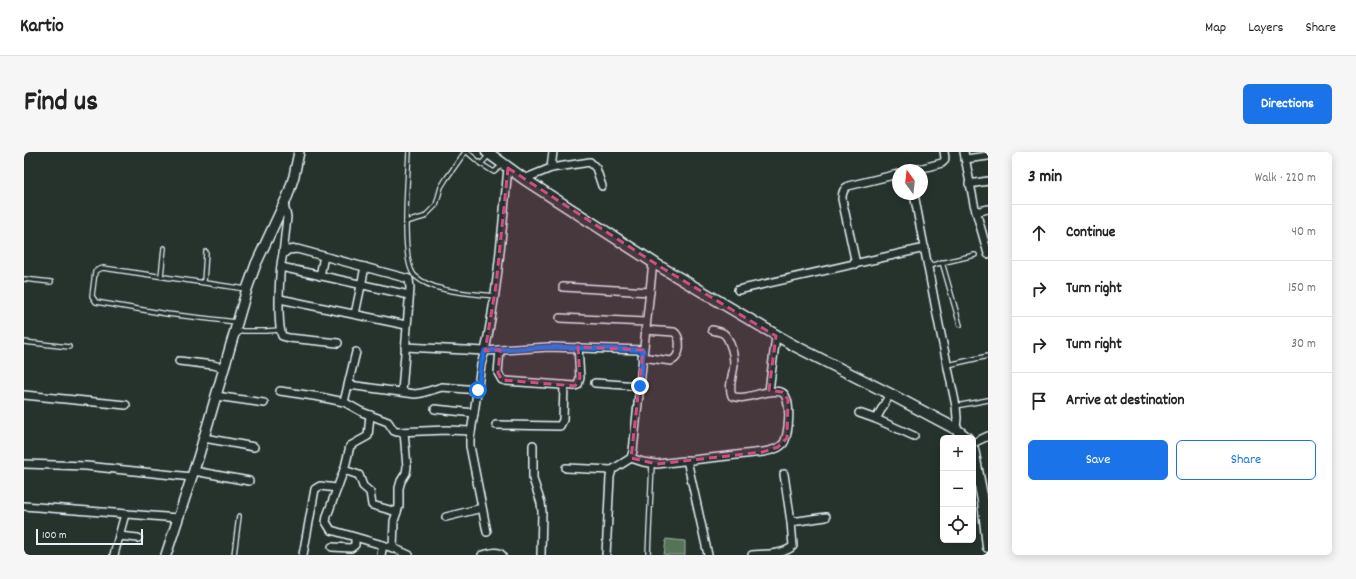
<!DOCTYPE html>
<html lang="en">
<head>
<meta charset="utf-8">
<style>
  body { margin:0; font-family:Dekko,sans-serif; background:#f6f6f6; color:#222 }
  .controls { position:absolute; right:12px; bottom:12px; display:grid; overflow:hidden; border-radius:6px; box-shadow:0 2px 10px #0003 }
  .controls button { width:36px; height:36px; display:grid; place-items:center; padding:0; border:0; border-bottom:1px solid #e0e0e0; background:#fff; color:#222; font:20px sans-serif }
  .compass { position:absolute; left:868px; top:12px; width:36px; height:36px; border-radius:50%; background:#fff; box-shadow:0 2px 10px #0003; rotate:345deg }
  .scale { position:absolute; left:12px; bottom:10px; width:107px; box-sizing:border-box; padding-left:4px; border:2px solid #e8f1f8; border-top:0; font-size:11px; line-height:14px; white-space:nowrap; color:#e8f1f8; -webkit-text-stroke:3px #26332d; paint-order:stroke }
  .stop { position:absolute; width:12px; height:12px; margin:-9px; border:3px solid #1a73e8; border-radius:50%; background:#fff }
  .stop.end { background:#1a73e8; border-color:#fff; box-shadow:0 1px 4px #0008 }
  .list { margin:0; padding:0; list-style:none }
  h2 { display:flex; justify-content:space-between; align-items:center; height:52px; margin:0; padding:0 16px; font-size:17px }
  h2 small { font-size:13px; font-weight:400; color:#767676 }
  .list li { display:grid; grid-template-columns:26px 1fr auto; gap:12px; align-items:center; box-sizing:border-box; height:56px; padding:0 16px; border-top:1px solid #e0e0e0 }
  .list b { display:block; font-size:15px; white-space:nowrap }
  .list em { font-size:13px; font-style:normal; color:#767676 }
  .actions { display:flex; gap:8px; padding:12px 16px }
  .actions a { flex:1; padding:9px 0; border:1px solid #1a73e8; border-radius:6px; text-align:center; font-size:14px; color:#1a73e8 }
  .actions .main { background:#1a73e8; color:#fff }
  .icon { flex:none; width:22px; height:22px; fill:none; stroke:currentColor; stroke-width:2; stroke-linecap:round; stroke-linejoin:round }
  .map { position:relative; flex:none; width:964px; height:403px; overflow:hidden; border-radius:6px }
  header { display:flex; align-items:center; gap:24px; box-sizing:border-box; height:56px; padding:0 20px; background:#fff; border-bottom:1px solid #e0e0e0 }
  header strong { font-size:19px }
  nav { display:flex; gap:22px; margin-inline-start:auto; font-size:14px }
  .intro { display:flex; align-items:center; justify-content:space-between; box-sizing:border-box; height:96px; padding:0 24px }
  h1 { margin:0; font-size:28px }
  .button { padding:10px 18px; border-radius:6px; background:#1a73e8; color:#fff; font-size:14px; font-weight:700 }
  main { display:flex; gap:24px; padding:0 24px }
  aside { flex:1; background:#fff; border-radius:6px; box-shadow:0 2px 10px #0003 }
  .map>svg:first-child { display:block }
  .green { fill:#577359; stroke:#a0b2a8 }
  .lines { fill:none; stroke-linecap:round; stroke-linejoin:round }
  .service-casing { stroke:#e8f1f8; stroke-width:6 }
  .minor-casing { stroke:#e8f1f8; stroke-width:10 }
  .tertiary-casing { stroke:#e8f1f8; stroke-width:12 }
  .secondary-casing { stroke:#e8f1f8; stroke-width:13 }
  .service { stroke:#26332d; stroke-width:3.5 }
  .minor { stroke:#26332d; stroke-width:7 }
  .tertiary { stroke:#26332d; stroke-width:9 }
  .secondary { stroke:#26332d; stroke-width:10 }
  .route { stroke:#1a73e8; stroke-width:5 }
  .marked { fill:#cc4e82; fill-opacity:0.2; stroke:#cc4e82; stroke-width:3; stroke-dasharray:8 5; stroke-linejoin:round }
</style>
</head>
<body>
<header>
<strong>Kartio</strong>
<nav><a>Map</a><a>Layers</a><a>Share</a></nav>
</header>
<div class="intro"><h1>Find us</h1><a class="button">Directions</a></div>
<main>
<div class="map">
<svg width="964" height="403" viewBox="0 0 964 403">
  <rect width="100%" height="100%" fill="#26332d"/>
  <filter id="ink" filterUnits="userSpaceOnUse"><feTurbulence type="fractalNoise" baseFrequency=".025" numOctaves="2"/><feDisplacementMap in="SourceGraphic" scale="8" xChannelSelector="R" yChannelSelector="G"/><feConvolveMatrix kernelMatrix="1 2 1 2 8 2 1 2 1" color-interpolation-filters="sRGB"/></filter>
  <g filter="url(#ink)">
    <polygon class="green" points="642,387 661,389 661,403 640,403"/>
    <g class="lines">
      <g class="service-casing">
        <g id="service">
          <path d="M385,0c-1,22 -9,110 6,124 19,17 56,17 79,20"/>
          <polyline points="443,0 457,12 470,20 478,13"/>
          <polyline points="457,12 466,2"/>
          <polyline points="382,70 400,65 412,53 417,35 422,27 441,0"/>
          <polyline points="918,110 936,173"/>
          <polyline points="904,114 951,103"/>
          <polyline points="137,124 140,96"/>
          <polyline points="0,127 27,130"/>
          <polyline points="180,130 182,100"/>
          <polyline points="212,170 143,162 72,150 68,144 71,120 73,118 79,116 222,137"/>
          <polyline points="212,184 217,179 242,179 256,178"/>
          <polyline points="0,190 45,195"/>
          <polyline points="924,213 964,204"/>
          <polyline points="932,254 964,248"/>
          <polyline points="210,403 215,364"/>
          <polyline points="624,403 628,311"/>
        </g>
      </g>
      <g class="minor-casing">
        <g id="minor">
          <polyline points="940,0 950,52 964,102"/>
          <polyline points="941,7 964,4"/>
          <path d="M484,16c-6,61 -10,123 -23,183l64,-4 94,3"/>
          <polyline points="527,16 529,0"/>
          <path d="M891,18l27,-7c4,-3 3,-6 2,-11"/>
          <polyline points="500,27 527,16 566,10 572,16 578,34"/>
          <polyline points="945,32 964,29"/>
          <polyline points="890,42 915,173 932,254 933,266 932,277"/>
          <polyline points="952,60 964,57"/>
          <polyline points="259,102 263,65 260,53"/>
          <path d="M832,112l-14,-65c0,-6 1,-10 6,-13l50,-12"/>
          <polyline points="257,115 385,143"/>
          <polyline points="296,124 300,104"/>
          <polyline points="539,135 626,140"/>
          <polyline points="714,138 901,96"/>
          <polyline points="256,147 382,173"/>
          <polyline points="331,162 341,115"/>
          <polyline points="536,166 622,170"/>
          <path d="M314,191l-49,-5 -7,-2c-5,-13 -3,-68 1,-82l5,-4 9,-1 112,30 1,9 -8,104"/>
          <polyline points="381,195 461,199 457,213 450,261 411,257"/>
          <polyline points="476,198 474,221 478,228 482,229 551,234 554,233 556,226 554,195"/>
          <path d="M618,205l29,4c10,-3 11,-24 3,-29l-29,-2"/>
          <polyline points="155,209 189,213 200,216"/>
          <polyline points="571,231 615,234"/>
          <polyline points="325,233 391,242 398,241 418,235 454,238"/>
          <polyline points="256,239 296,245 320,250 338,260 364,270 370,279 373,280 423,278 447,279"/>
          <polyline points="745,239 752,184"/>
          <polyline points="866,242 852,267 890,284"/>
          <polyline points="0,243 102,253"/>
          <polyline points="192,244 240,251"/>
          <polyline points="320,250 332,200"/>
          <polyline points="450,261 446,287 446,294 463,380"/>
          <polyline points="835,261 852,267"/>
          <polyline points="346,263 344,284 326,294 321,315 303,364 302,370 307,378 369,396 370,369 375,354 375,336 377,329 382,321 383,315 380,280"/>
          <polyline points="472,273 536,274 539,268 540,233"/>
          <polyline points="180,286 230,295"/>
          <polyline points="949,291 964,284"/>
          <polyline points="509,293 509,327 517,351 518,360 517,403"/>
          <path d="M607,306l12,4 14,2 106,-12c7,-1 15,-3 20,-8 6,-7 10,-48 -2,-52 -16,-4 -35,10 -49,4 -4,-9 1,-21 2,-31 0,-7 -1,-14 -4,-21 -4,-11 -7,-12 -18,-14"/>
          <polyline points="663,308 684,403"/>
          <polyline points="0,312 62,314 168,325"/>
          <polyline points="542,316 588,318"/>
          <polyline points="320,318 335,323 339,334 346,340 348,353 373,360"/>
          <polyline points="170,319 225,329"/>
          <polyline points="0,354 154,366"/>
          <polyline points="101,362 95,384 114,386"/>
          <polyline points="422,365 458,356"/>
          <polyline points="767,370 802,365"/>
          <polyline points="308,395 327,396 331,393 331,386"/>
          <polyline points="369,396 385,403"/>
          <polyline points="90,403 95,384"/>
          <polyline points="279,403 291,337 296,334 313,336"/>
          <polyline points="357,403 359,393"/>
          <path d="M458,403c7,-1 15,-5 20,0"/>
          <polyline points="582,403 586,325 588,318 607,306 609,299 629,110"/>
          <path d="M728,403c12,-1 32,0 41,-9l-2,-24 -7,-48"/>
        </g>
      </g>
      <g class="tertiary-casing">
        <polyline id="tertiary" points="142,403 174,306 223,137 232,112 264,43 270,24 275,0"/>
      </g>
      <g class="secondary-casing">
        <g id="secondary">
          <polyline points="463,0 500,27 635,114 769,193 866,242 932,277 943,286"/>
          <polyline points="949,297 959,349 964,395"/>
        </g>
      </g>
      <use href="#service" class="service"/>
      <use href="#minor" class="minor"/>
      <use href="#tertiary" class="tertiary"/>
      <use href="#secondary" class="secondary"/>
    </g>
  </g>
  <g class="lines" filter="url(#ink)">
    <polyline class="route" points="454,238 457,213 461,199 525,195 619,198 616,234"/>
  </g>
  <path class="marked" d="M484,16l151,98 117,70 -7,54 13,2 6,7 -1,39 -9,9 -15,5 -106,12 -26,-6 12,-108 -65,-3 2,31 -5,8 -73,-6 -4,-7 2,-23 -15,1 11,-66z"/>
</svg>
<div class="controls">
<button>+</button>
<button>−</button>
<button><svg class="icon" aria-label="locate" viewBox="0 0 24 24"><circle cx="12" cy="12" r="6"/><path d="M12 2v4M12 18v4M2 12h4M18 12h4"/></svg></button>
</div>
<svg class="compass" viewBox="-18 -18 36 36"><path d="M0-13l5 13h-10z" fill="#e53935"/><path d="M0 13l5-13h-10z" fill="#767676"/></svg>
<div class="scale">100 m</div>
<div class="stop" style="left:454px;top:238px"></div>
<div class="stop end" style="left:616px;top:234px"></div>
</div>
<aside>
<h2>3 min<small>Walk · 220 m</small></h2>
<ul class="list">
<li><svg class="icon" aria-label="ahead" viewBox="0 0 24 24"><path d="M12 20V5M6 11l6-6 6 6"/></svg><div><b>Continue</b></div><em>40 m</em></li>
<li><svg class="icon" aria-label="right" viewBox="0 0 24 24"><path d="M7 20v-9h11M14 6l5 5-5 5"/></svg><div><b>Turn right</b></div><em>150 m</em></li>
<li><svg class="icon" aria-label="right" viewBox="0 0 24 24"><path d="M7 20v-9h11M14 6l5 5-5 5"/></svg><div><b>Turn right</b></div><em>30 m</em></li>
<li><svg class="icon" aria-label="arrive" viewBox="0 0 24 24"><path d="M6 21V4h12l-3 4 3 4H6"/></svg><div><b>Arrive at destination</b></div></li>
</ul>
<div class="actions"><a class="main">Save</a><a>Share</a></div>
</aside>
</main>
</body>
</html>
